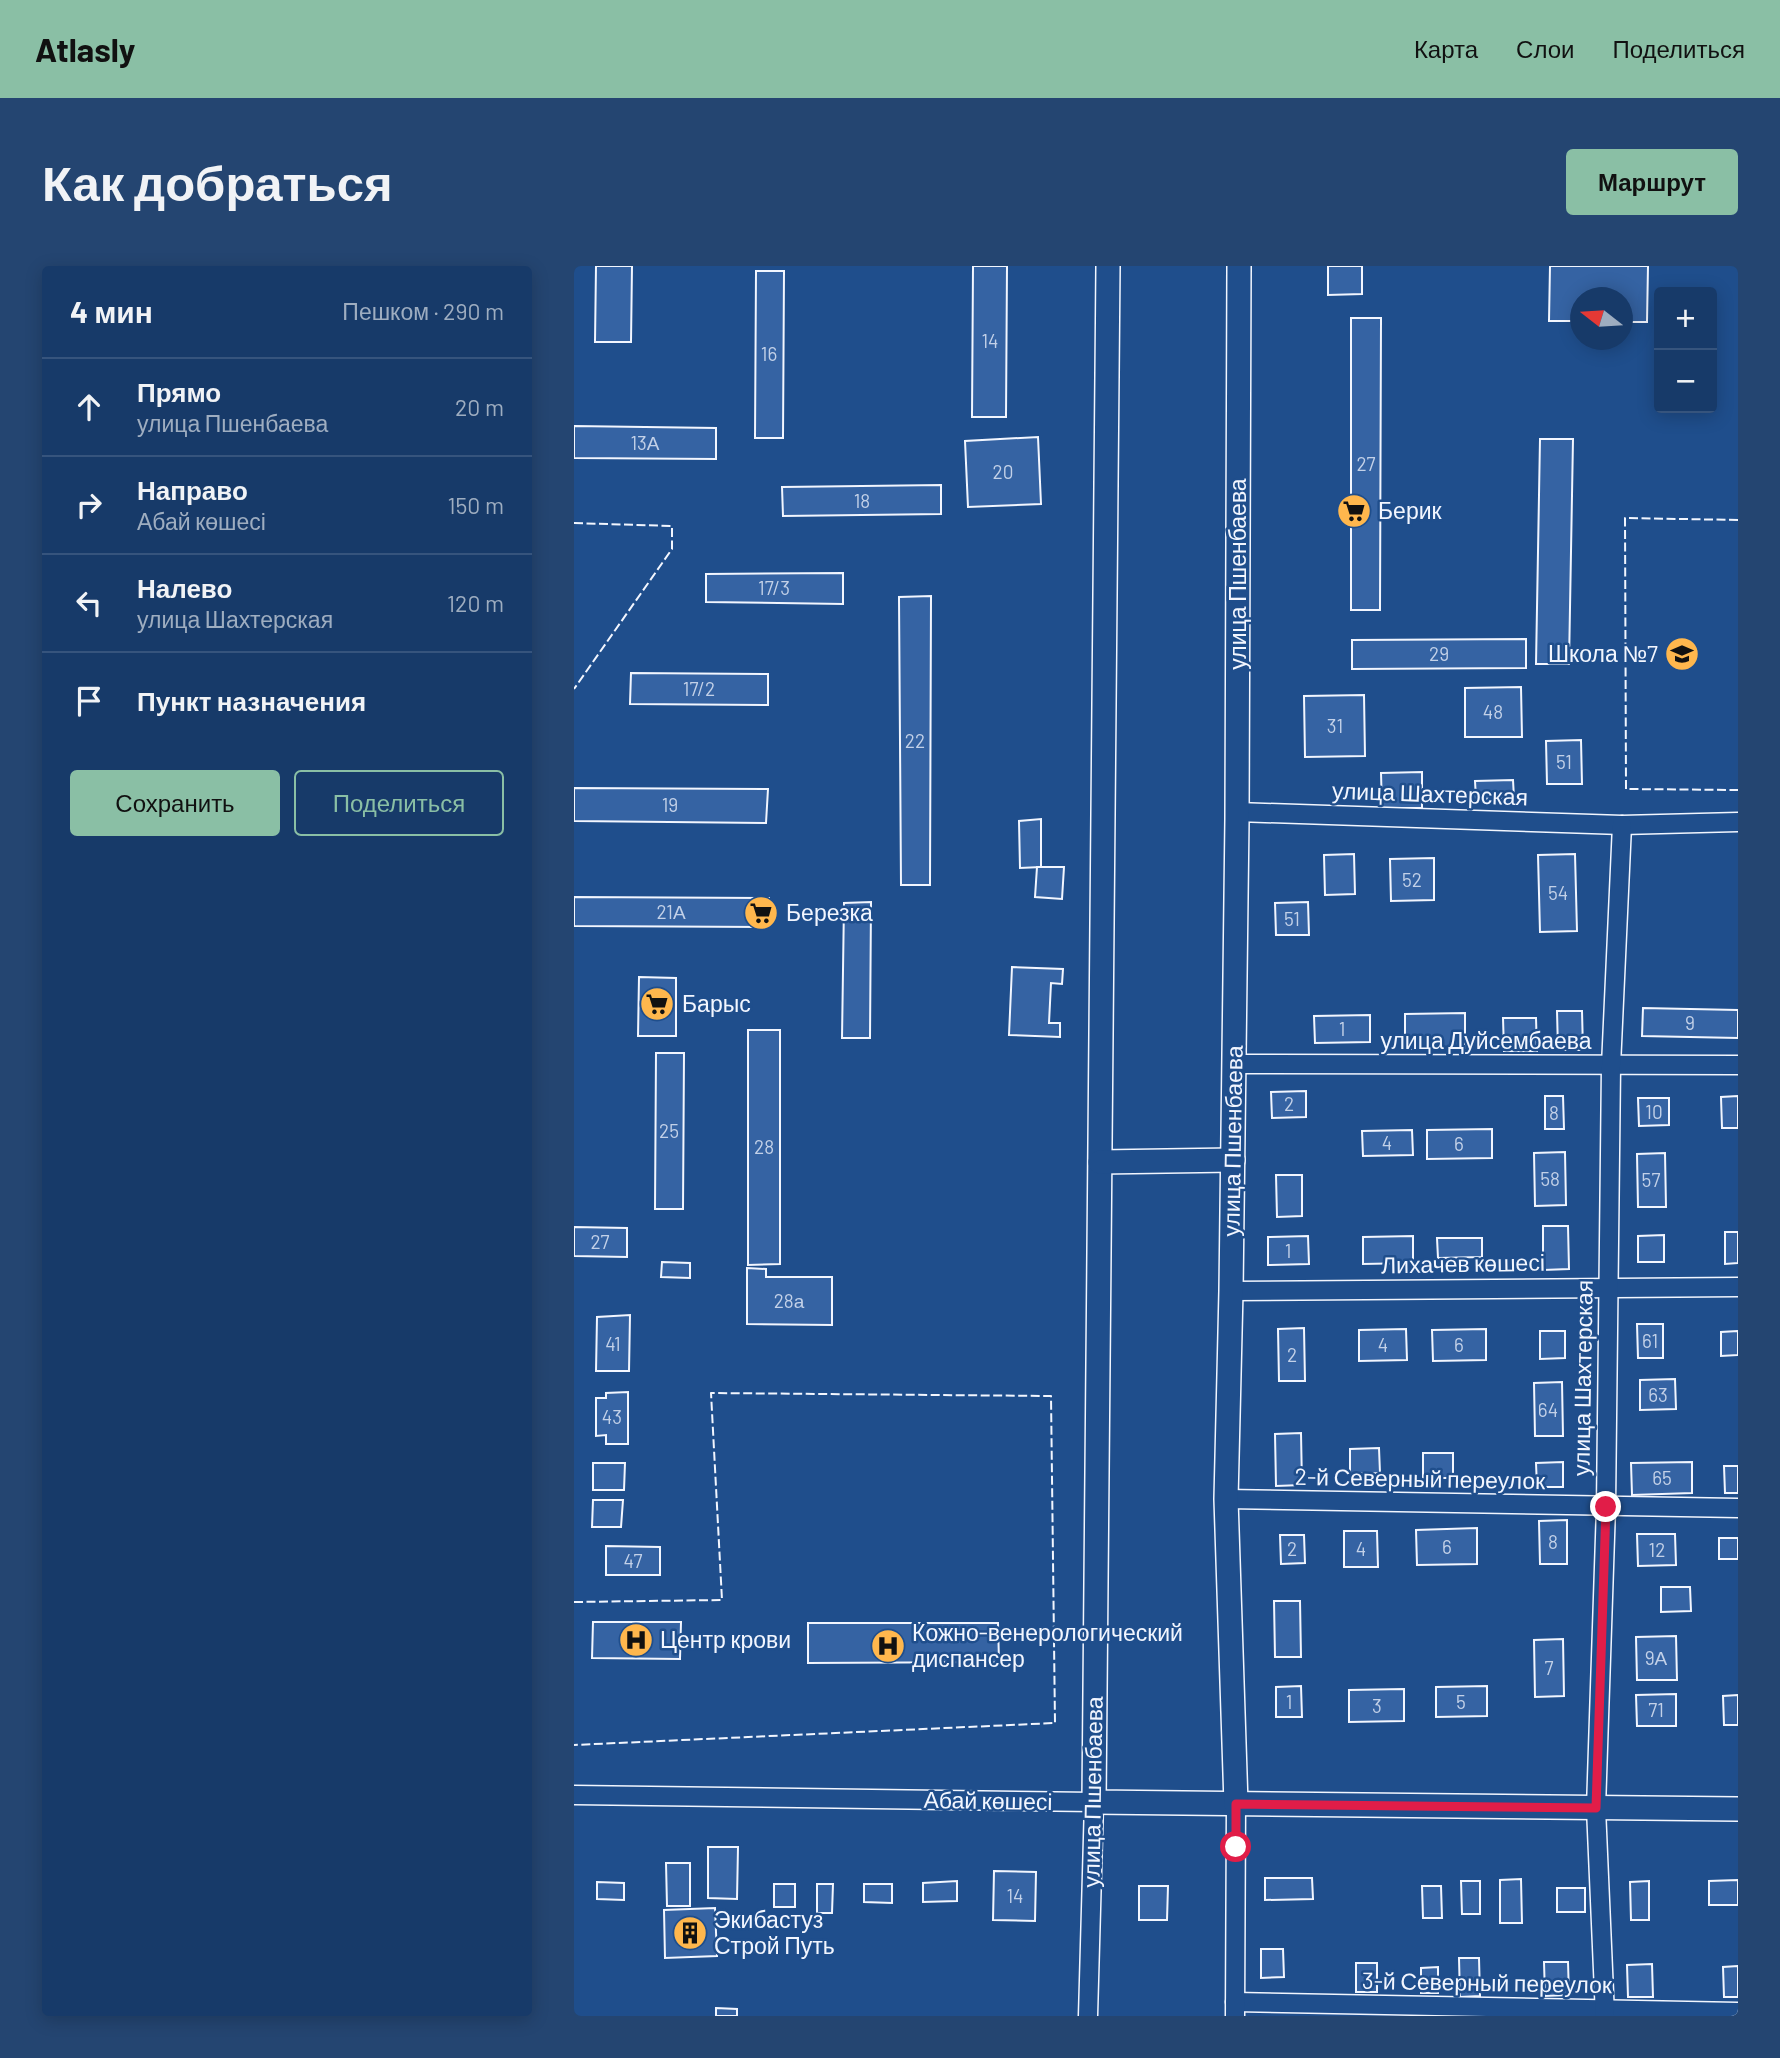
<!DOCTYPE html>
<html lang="ru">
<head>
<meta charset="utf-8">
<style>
  body { margin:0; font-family:Barlow,sans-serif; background:#244571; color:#f1f3f6 }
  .controls { position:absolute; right:21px; top:21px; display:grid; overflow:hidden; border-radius:7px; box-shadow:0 4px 18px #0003 }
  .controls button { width:63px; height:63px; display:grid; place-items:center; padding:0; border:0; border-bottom:2px solid #36547d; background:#173a69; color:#f1f3f6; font:35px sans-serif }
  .compass { position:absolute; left:996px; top:21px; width:63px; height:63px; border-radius:50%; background:#173a69; box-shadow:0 4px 18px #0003; rotate:287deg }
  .stop { position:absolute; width:21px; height:21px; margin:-16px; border:5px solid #e11d48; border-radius:50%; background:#fff }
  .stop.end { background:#e11d48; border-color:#fff; box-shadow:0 2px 7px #0008 }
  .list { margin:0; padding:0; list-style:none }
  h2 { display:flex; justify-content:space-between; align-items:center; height:91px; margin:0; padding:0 28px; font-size:30px }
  h2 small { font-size:23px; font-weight:400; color:#9eadc0 }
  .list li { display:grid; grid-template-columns:46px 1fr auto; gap:21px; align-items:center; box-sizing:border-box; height:98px; padding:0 28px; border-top:2px solid #36547d }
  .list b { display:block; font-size:26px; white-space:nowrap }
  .list p { margin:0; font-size:23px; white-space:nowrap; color:#9eadc0 }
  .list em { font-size:23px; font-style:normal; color:#9eadc0 }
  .actions { display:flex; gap:14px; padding:21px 28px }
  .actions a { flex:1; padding:16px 0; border:2px solid #8abfa5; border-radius:7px; text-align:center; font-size:24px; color:#8abfa5 }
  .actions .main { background:#8abfa5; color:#111 }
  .icon { flex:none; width:38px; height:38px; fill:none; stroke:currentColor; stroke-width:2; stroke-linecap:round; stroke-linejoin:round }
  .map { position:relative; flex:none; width:1164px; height:1750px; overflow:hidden; border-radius:7px }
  header { display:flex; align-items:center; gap:42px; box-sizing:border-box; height:98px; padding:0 35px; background:#8abfa5; color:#111 }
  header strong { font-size:33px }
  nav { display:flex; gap:38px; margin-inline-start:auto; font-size:24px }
  .intro { display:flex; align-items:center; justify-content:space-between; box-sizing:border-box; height:168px; padding:0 42px }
  h1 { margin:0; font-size:49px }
  .button { padding:18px 32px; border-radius:7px; background:#8abfa5; color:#111; font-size:24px; font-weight:700 }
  main { display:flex; gap:42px; padding:0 42px }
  aside { flex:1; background:#173a69; border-radius:7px; box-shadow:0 4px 18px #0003 }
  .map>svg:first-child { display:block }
  .building { fill:#3563a3; stroke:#f2f6ff; stroke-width:2 }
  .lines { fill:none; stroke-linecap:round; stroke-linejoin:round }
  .minor-casing { stroke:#f2f6ff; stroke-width:21 }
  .major-casing { stroke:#f2f6ff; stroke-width:26 }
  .minor { stroke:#1f4e8c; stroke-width:18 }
  .major { stroke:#1f4e8c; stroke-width:23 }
  .fence { stroke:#f2f6ff; stroke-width:2; stroke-dasharray:9 3.5; stroke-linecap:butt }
  .route { stroke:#e11d48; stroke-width:9 }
  .labels { text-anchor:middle; stroke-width:5; stroke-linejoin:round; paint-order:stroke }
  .number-label { font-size:19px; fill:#c3d1e8 }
  .poi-label { font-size:23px; fill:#f2f6ff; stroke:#1f4e8c; text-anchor:start }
  .street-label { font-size:23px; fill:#f2f6ff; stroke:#1f4e8c }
</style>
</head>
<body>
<header>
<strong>Atlasly</strong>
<nav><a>Карта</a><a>Слои</a><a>Поделиться</a></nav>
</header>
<div class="intro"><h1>Как добраться</h1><a class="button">Маршрут</a></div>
<main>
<aside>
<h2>4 мин<small>Пешком · 290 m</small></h2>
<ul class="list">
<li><svg class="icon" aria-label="ahead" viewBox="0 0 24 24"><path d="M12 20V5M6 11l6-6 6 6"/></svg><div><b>Прямо</b><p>улица Пшенбаева</p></div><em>20 m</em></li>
<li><svg class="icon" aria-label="right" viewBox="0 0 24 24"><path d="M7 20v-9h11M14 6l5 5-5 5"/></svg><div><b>Направо</b><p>Абай көшесі</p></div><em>150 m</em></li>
<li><svg class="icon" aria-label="left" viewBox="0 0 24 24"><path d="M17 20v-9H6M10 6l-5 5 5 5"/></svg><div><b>Налево</b><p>улица Шахтерская</p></div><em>120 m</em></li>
<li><svg class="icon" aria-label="arrive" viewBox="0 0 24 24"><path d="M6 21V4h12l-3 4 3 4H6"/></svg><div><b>Пункт назначения</b></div></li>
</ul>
<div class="actions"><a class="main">Сохранить</a><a>Поделиться</a></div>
</aside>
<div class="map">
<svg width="1164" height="1750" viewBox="0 0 1164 1750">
  <rect width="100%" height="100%" fill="#1f4e8c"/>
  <g class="building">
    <polygon points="22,0 58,0 57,76 21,76"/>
    <polygon points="399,0 433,0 432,151 398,151"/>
    <polygon points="754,0 788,0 788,28 754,29"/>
    <polygon points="976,0 1074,0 1073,56 1048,56 1048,32 1006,32 1006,55 975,55"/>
    <polygon points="182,5 210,5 209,172 181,172"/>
    <polygon points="777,52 807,52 806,344 777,344"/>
    <polygon points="0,160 142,162 142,193 0,192"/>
    <polygon points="464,171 467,238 394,241 391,175"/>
    <polygon points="966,173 999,173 995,398 962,398"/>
    <polygon points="367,219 367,248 209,250 208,221"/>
    <polygon points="269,307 269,338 132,336 132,308"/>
    <polygon points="357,330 356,619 327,619 325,331"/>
    <polygon points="952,373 952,402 778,403 778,374"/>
    <polygon points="57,407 194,408 194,439 56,438"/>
    <polygon points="947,421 948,471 891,471 891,422"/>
    <polygon points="790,429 791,490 731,491 730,430"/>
    <polygon points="1007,474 1008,518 973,518 972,475"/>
    <polygon points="848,506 848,542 808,542 807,507"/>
    <polygon points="939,514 940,532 902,533 901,515"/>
    <polygon points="0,522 194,523 192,557 0,555"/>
    <polygon points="467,553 467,601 446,602 445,555"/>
    <polygon points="780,588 781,628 751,629 750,589"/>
    <polygon points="1001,588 1003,665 966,666 964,589"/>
    <polygon points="860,592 860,634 817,635 816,593"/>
    <polygon points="463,601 490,601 488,633 461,631"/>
    <polygon points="0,631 195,632 195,661 0,660"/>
    <polygon points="297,636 296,772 268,772 270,637"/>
    <polygon points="734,636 735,669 702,669 701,637"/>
    <polygon points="438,701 489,703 488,718 477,717 475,757 486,757 486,771 435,769"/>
    <polygon points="65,711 102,712 102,770 64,770"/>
    <polygon points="1069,742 1164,744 1164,772 1068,770"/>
    <polygon points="983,745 1008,745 1009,784 984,784"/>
    <polygon points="891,747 891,782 831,783 831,748"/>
    <polygon points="796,749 796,776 741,777 740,750"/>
    <polygon points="929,752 962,752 963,785 930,785"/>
    <polygon points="174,764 206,764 206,998 174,999"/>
    <polygon points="82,787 110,787 109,943 81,943"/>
    <polygon points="732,825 732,851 698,852 697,826"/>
    <polygon points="971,830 989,830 990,863 971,863"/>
    <polygon points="1164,830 1164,862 1148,862 1147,831"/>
    <polygon points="1064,832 1095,832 1095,859 1065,860"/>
    <polygon points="918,863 918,892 853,893 853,864"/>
    <polygon points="838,864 839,889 789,890 788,865"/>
    <polygon points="991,886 992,939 961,940 960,887"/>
    <polygon points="1091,887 1092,941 1064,941 1063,888"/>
    <polygon points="702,909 728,909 728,950 703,951"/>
    <polygon points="969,960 994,960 995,1003 969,1004"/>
    <polygon points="0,961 53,962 53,991 0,990"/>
    <polygon points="1151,966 1164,966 1164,997 1151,998"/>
    <polygon points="1090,969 1090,996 1064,996 1064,970"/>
    <polygon points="734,970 735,998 694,999 694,971"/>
    <polygon points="839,970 839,997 789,998 789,971"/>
    <polygon points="863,972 908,972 908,991 864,992"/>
    <polygon points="88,996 116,997 116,1012 87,1011"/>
    <polygon points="173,1002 192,1003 192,1011 258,1011 258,1059 173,1058"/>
    <polygon points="56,1049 55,1105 22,1105 23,1051"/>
    <polygon points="1063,1058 1089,1058 1089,1092 1064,1092"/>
    <polygon points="730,1062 731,1115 705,1115 704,1063"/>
    <polygon points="832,1063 833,1094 785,1095 785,1064"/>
    <polygon points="912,1063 912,1094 859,1095 858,1064"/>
    <polygon points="966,1065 991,1065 991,1092 966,1093"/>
    <polygon points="1164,1065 1164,1089 1147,1090 1147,1066"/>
    <polygon points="1101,1113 1102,1143 1066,1144 1066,1114"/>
    <polygon points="988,1116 989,1170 961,1170 960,1117"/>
    <polygon points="54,1126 54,1178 32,1178 32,1169 22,1170 22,1132 32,1132 32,1127"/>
    <polygon points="727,1167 728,1219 702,1220 701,1168"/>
    <polygon points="805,1182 806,1207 776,1208 776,1183"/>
    <rect x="849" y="1187" width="30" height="25"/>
    <polygon points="989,1196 989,1221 963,1221 962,1197"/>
    <polygon points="1118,1196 1118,1227 1058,1229 1057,1197"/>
    <polygon points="19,1197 51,1197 50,1224 19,1224"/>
    <polygon points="1150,1200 1164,1200 1164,1227 1151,1227"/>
    <polygon points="19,1234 49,1234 47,1261 18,1261"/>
    <polygon points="993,1254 993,1298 966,1298 965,1255"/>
    <polygon points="903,1262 903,1298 843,1299 842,1264"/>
    <polygon points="770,1265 803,1265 804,1301 770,1301"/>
    <polygon points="1063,1268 1101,1268 1102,1299 1064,1300"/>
    <polygon points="706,1269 730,1269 731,1297 707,1298"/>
    <rect x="1145" y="1272" width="19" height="21"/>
    <polygon points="32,1280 86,1281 86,1309 32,1309"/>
    <polygon points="1087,1321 1116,1321 1117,1345 1087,1346"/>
    <polygon points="700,1335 726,1335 727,1391 701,1391"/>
    <polygon points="19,1356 107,1356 106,1393 18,1392"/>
    <polygon points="234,1357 424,1357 425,1396 234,1397"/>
    <polygon points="1102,1370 1103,1414 1063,1414 1062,1371"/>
    <polygon points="989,1373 990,1430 961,1431 960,1374"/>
    <polygon points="727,1420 728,1451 702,1451 702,1421"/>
    <polygon points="913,1420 913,1450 862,1451 862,1421"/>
    <polygon points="830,1423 830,1455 775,1456 775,1424"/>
    <polygon points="1102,1428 1102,1460 1063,1460 1062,1429"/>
    <polygon points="1164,1429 1164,1459 1150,1459 1149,1430"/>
    <polygon points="134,1581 164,1581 163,1633 134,1632"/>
    <polygon points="92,1597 116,1597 116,1640 93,1640"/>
    <polygon points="420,1605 462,1606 461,1655 419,1654"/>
    <polygon points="691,1612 738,1612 739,1633 691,1634"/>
    <polygon points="947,1613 948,1657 926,1657 926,1614"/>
    <polygon points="1164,1614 1164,1639 1135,1639 1135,1615"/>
    <polygon points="383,1615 383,1635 349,1636 349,1617"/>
    <polygon points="887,1615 906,1615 906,1648 888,1648"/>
    <polygon points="1075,1615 1075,1654 1057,1654 1056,1616"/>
    <polygon points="23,1616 50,1617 50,1634 23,1633"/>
    <rect x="200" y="1618" width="21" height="23"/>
    <polygon points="243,1618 259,1618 258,1647 243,1647"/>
    <polygon points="290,1618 318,1618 318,1637 290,1636"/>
    <polygon points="565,1620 594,1620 593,1654 565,1654"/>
    <polygon points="848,1620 867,1620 868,1652 849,1652"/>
    <rect x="983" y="1622" width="28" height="24"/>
    <polygon points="141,1642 143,1690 91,1692 90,1644"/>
    <polygon points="687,1683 709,1683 710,1711 687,1712"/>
    <polygon points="885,1692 905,1692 906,1730 886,1731"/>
    <polygon points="970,1696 994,1696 995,1729 971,1730"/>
    <rect x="782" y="1697" width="21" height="29"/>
    <polygon points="1078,1698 1079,1731 1054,1731 1053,1699"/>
    <polygon points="1164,1700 1164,1731 1150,1731 1149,1701"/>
    <polygon points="864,1701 864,1727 847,1727 847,1702"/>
    <polygon points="142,1742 163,1743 163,1750 142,1750"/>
  </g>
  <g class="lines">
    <g class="minor-casing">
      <g id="minor">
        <polyline points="663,546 1048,559 1164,556"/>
        <polyline points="660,798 1164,799"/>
        <polyline points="657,1025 1164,1021"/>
        <polyline points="652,1233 1164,1242"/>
        <polyline points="0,1529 520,1536 514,1750"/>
        <polyline points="661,1736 1164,1746"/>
        <polyline points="661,1750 662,1538"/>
        <polyline points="1031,1750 1022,1542 1032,1241 1037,800 1048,559"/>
      </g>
    </g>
    <g class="major-casing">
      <g id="major">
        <polyline points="534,0 520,1536 1164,1543"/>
        <polyline points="526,896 659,894"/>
        <polyline points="662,1538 652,1233 657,1025 663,553 665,0"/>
      </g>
    </g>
    <use href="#minor" class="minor"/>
    <use href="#major" class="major"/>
    <g class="fence">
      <polyline points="1164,254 1051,252 1052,523 1164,524"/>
      <polyline points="0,257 98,260 98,283 0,423"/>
      <polyline points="0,1336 148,1334 137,1127 477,1130 481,1457 0,1479"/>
    </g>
  </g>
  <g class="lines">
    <polyline class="route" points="662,1581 662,1538 1022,1542 1032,1241"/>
  </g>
  <defs>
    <g id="supermarket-disc" transform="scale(1.75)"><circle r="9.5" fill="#ffb74d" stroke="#1f4e8c"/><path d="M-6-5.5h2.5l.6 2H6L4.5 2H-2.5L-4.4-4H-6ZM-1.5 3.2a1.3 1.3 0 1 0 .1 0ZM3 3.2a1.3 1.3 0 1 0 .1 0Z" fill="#111"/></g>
    <g id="school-disc" transform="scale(1.75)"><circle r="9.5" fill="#ffb74d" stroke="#1f4e8c"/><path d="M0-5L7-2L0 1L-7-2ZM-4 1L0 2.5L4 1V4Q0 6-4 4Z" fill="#111"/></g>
    <g id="hospital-disc" transform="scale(1.75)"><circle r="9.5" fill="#ffb74d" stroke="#1f4e8c"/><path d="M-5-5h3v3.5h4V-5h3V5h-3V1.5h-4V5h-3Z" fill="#111"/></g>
    <g id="building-disc" transform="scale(1.75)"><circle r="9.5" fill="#ffb74d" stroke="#1f4e8c"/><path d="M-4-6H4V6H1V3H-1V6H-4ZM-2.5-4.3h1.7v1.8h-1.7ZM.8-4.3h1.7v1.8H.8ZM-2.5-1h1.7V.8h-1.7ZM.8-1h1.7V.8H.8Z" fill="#111"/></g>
  </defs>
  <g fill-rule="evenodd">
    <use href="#supermarket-disc" x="780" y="245"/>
    <use href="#school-disc" x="1108" y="388"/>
    <use href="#supermarket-disc" x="187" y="647"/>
    <use href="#supermarket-disc" x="83" y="738"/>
    <use href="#hospital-disc" x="62" y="1374"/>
    <use href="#hospital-disc" x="314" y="1380"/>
    <use href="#building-disc" x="116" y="1667"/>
  </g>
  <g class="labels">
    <g class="number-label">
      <text x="416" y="82">14</text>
      <text x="195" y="95">16</text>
      <text x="71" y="184">13А</text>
      <text x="792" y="205">27</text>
      <text x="429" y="213">20</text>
      <text x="288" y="242">18</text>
      <text x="200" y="329">17/3</text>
      <text x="865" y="395">29</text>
      <text x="125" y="430">17/2</text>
      <text x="919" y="453">48</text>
      <text x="761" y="467">31</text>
      <text x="341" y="482">22</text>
      <text x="990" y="503">51</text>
      <text x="96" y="546">19</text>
      <text x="838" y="621">52</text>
      <text x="984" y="634">54</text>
      <text x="97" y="653">21А</text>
      <text x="718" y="660">51</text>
      <text x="1116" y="764">9</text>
      <text x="768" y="770">1</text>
      <text x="715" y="845">2</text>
      <text x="1080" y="853">10</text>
      <text x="980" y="854">8</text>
      <text x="95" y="872">25</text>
      <text x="813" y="884">4</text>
      <text x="885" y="885">6</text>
      <text x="190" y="888">28</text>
      <text x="976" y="920">58</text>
      <text x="1077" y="921">57</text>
      <text x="26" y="983">27</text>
      <text x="714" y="992">1</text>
      <text x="215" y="1042">28а</text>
      <text x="1076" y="1082">61</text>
      <text x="39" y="1085">41</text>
      <text x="809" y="1086">4</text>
      <text x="885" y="1086">6</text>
      <text x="718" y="1096">2</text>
      <text x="1084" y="1136">63</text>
      <text x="974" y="1151">64</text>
      <text x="38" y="1158">43</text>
      <text x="1088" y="1219">65</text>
      <text x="979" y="1283">8</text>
      <text x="873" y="1288">6</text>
      <text x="718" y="1290">2</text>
      <text x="787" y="1290">4</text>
      <text x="1083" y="1291">12</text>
      <text x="59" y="1302">47</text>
      <text x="1082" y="1399">9А</text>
      <text x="975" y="1409">7</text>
      <text x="715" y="1443">1</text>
      <text x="887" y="1443">5</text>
      <text x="803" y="1447">3</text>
      <text x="1082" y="1451">71</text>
      <text x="441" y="1637">14</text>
    </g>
    <g class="poi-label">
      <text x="804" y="253">Берик</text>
      <text x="1084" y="396" text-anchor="end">Школа №7</text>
      <text x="212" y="655">Березка</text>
      <text x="108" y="746">Барыс</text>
      <text x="338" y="1375">Кожно-венерологический<tspan x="338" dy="26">диспансер</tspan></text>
      <text x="86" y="1382">Центр крови</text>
      <text x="140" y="1662">Экибастуз<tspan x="140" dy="26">Строй Путь</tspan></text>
    </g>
    <g class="street-label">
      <text transform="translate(664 308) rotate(-90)" y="8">улица Пшенбаева</text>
      <text transform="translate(856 528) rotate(2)" y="8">улица Шахтерская</text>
      <text x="912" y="783">улица Дуйсембаева</text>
      <text transform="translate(659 875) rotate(-89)" y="8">улица Пшенбаева</text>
      <text transform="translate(889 998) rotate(-1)" y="8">Лихачев көшесі</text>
      <text transform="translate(1009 1112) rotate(-89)" y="8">улица Шахтерская</text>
      <text transform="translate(846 1213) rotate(1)" y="8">2-й Северный переулок</text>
      <text transform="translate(519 1526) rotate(-89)" y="8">улица Пшенбаева</text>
      <text transform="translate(414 1535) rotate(1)" y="8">Абай көшесі</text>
      <text transform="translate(913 1717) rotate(1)" y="8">3-й Северный переулок</text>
    </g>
  </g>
</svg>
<div class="controls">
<button>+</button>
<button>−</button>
</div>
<svg class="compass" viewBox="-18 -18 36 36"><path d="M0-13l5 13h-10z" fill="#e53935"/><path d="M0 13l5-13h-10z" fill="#9eadc0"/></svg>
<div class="stop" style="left:662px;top:1581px"></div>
<div class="stop end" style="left:1032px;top:1241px"></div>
</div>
</main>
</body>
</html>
